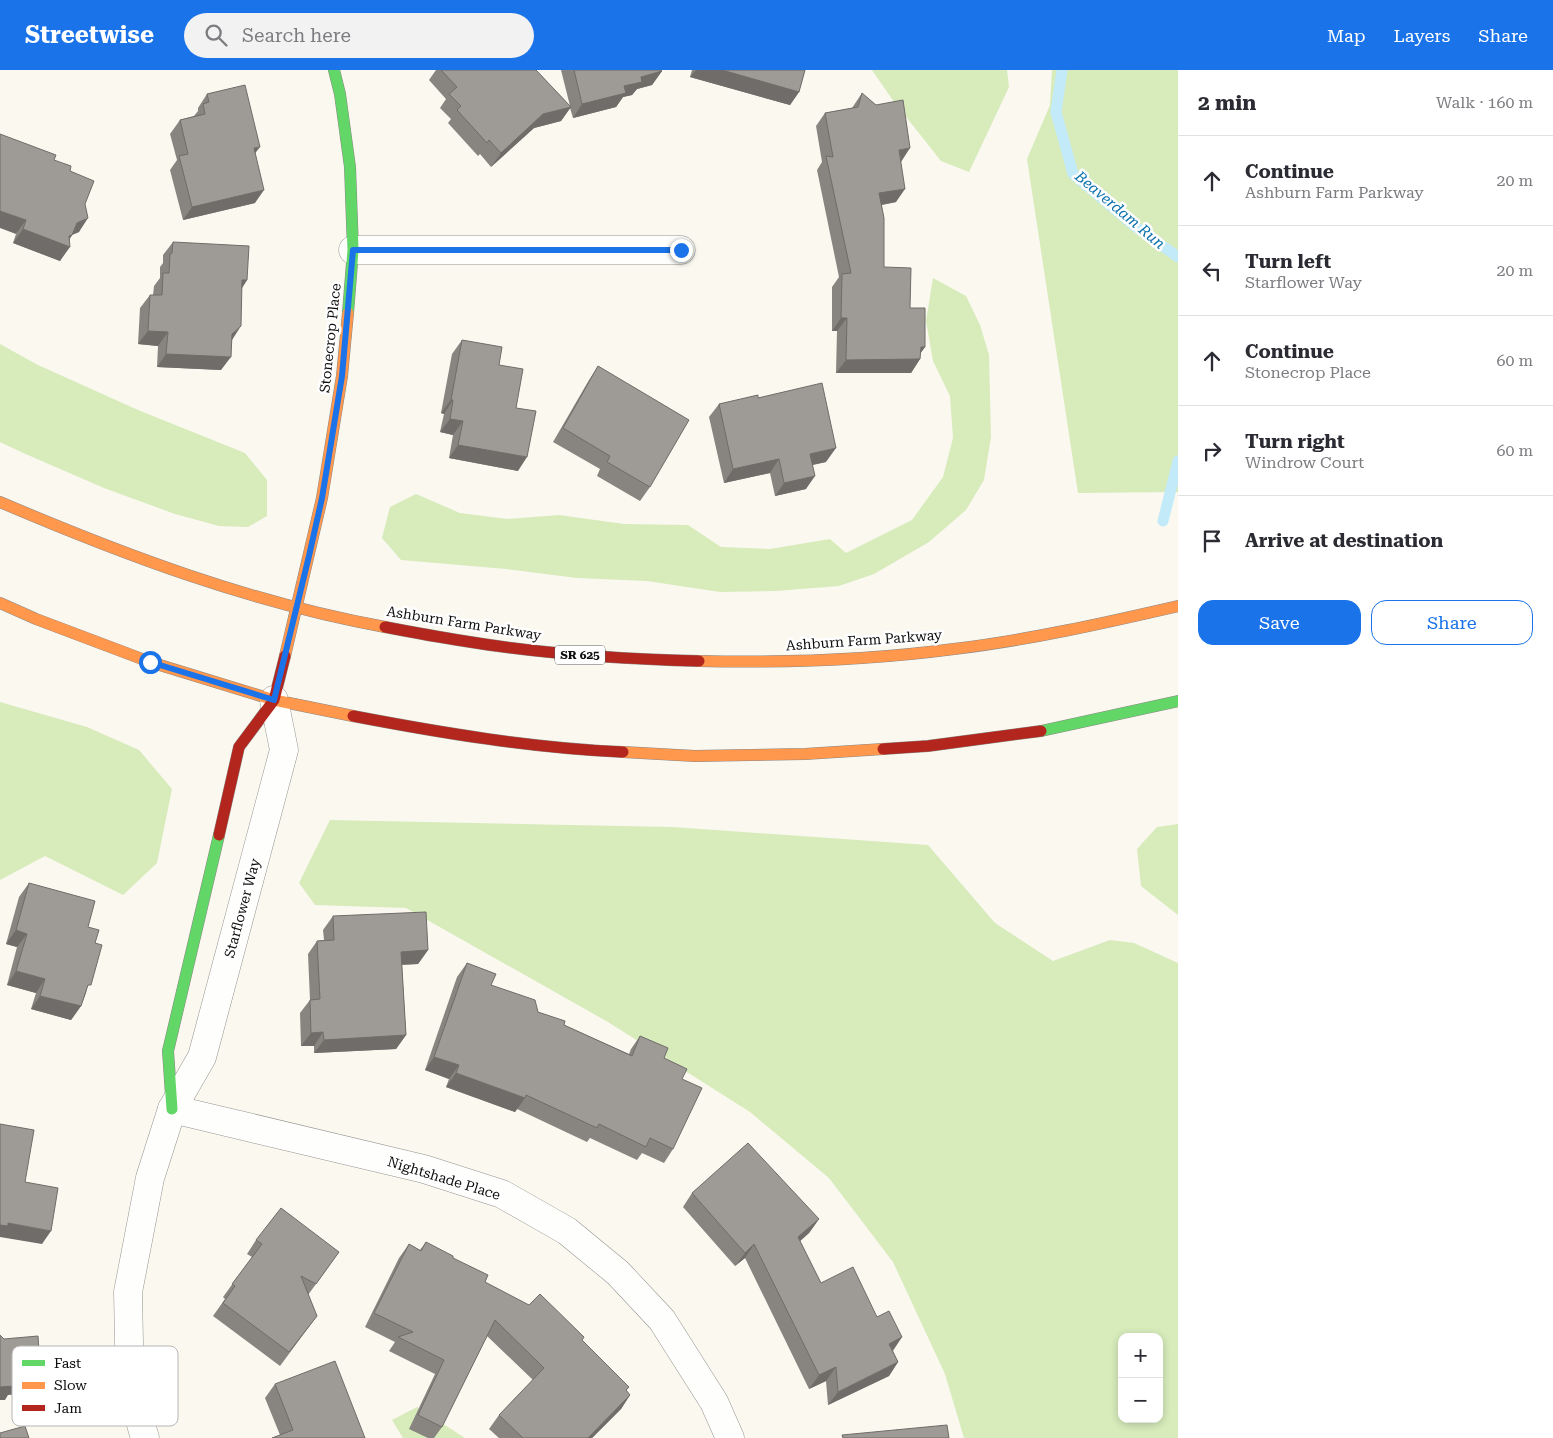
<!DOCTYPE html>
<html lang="en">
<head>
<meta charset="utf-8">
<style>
  body { margin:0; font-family:"Roboto Serif",serif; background:#f2f2f3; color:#2b2b33 }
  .controls { position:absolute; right:15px; bottom:15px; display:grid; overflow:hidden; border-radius:10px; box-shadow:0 2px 8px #0003 }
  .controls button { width:45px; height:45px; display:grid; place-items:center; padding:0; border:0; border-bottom:1px solid #e1e1e2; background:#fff; color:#2b2b33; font:25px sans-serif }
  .stop { position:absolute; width:15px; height:15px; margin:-11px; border:4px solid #1a73e8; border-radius:50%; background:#fff }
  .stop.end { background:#1a73e8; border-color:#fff; box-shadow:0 1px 5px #0008 }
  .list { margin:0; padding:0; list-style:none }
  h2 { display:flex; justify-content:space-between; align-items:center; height:65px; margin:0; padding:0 20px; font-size:21px }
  h2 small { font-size:16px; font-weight:400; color:#7c7c81 }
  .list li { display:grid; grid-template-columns:32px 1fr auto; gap:15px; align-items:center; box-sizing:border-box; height:90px; padding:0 20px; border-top:1px solid #e1e1e2 }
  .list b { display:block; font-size:19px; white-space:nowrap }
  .list p { margin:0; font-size:16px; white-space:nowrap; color:#7c7c81 }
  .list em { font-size:16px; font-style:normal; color:#7c7c81 }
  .actions { display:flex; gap:10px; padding:15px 20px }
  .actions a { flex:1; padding:11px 0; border:1px solid #1a73e8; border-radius:15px; text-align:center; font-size:18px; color:#1a73e8 }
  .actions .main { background:#1a73e8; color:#fff }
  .icon { flex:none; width:28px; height:28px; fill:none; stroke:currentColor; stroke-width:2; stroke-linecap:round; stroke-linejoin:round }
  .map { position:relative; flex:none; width:1178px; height:1368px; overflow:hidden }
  header { display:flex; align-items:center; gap:30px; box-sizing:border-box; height:70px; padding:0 25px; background:#1a73e8; color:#fff }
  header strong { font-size:24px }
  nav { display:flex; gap:28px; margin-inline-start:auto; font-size:18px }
  .search { width:350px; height:45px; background:#f2f2f3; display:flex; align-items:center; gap:12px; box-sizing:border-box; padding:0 18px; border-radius:28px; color:#7c7c81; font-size:19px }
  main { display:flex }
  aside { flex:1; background:#fff }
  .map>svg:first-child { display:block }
  .forest { fill:#d7ebbb; fill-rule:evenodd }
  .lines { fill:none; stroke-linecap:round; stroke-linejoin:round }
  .stream { stroke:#c3eaf9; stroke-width:11 }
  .street-casing { stroke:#94938f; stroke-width:29 }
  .fast-casing { stroke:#8b8986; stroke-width:12 }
  .slow-casing { stroke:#8b8986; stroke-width:12 }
  .jam-casing { stroke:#8b8986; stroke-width:12 }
  .street { stroke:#fefefd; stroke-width:28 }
  .fast { stroke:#63d668; stroke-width:11 }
  .slow { stroke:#ff974d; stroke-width:11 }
  .jam { stroke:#b3261e; stroke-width:11 }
  .wall { fill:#888581 }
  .shaded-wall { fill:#6f6c69 }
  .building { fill:#9e9b96; stroke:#6f6c69 }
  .route { stroke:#1a73e8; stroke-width:6 }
  .labels { text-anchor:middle; stroke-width:5; stroke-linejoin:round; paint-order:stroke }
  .shield { fill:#fff; stroke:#565656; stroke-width:1 }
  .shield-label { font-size:12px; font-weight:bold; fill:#0d0d0d }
  .street-label { font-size:14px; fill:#0d0d0d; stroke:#fff }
  .water-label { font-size:15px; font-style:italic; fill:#0870ac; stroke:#fff }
  .key { fill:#fff; stroke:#b6b6b6; stroke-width:1 }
  .key-label { font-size:14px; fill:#0d0d0d }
</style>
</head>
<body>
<header>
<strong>Streetwise</strong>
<div class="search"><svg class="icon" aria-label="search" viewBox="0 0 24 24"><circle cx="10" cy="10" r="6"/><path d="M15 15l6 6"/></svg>Search here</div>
<nav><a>Map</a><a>Layers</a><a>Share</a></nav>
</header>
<main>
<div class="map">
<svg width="1178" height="1368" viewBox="0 0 1178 1368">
  <rect width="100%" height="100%" fill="#fbf8f0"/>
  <g class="forest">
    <polygon points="872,0 1007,0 1009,17 969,102 941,91 892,29"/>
    <polygon points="1052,0 1178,0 1178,422 1078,423 1027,89 1050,35"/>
    <polygon points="933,208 966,226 980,255 989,285 991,367 984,410 966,440 929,472 874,504 839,516 776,521 720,522 647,511 577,508 506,499 401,490 382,468 390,437 416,424 460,443 507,449 559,445 624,454 688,455 721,477 770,479 830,469 846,483 912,450 943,407 953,368 950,326 933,291 926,251"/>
    <polygon points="0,274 38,295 138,340 245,383 267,410 267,446 248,457 219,456 175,444 104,418 21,382 0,372"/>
    <polygon points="0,632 87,657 139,680 172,719 157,793 123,825 45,786 0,810"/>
    <path d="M330,750l343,7 255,18 67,78 58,38 57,-21 24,3 44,20v475h-214l-19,-64 -52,-112 -64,-84 -79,-66 -142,-90 -202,-114 -91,-3 -16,-22zM1122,1267h37v82h-37z"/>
    <polygon points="1178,754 1178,845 1141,816 1137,779 1157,757"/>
    <polygon points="417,1337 465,1368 403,1368 392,1350"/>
  </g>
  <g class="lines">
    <g class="stream">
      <polyline points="1062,0 1056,42 1073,104 1136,157 1178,187"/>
      <polyline points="1163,451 1178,391"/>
    </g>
    <g class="street-casing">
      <g id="street">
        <polyline points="353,180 681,180"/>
        <polyline points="172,1039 424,1099 502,1124 567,1161 618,1203 662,1250 714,1332 730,1368"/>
        <polyline points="145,1368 133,1327 129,1273 128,1222 150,1108 172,1039 202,987 284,680 274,630"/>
      </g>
    </g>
    <g class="fast-casing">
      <g id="fast">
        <polyline points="334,0 340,24 350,97 353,180 348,243"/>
        <polyline points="1041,661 1178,631"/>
        <polyline points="172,1039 168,981 219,765"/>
      </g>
    </g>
    <g class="slow-casing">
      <g id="slow">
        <path d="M0,432c124,53 252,101 385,125"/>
        <polyline points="0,533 36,549 150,592 274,630 353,646"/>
        <polyline points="285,586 322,428 342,306 348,243"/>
        <path d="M699,591c85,2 171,-1 255,-12 75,-9 150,-26 224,-43"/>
        <polyline points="623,682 695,686 805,684 883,679"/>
      </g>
    </g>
    <g class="jam-casing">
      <g id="jam">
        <path d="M385,557c26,5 53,10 79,14 78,13 157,18 235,20"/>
        <path d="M353,646c89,17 179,32 270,36"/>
        <polyline points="883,679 928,676 1041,661"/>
        <polyline points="219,765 239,677 274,630 285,586"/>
      </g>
    </g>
    <use href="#street" class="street"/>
    <use href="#fast" class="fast"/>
    <use href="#slow" class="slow"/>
    <use href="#jam" class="jam"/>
  </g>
  <g class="wall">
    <polygon points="436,0 536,0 570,36 561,0 661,0 662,1 652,15 637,19 632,25 623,27 616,37 573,48 570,38 561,51 534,58 491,97 480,84 478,86 448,53 451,49 440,38 446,29 429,10"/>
    <polygon points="692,0 805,0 799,22 790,35 690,7"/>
    <polygon points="862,23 901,92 896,132 882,135 884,197 910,238 925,277 920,284 920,289 911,303 836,303 837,261 832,261 832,217 839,207 817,100 822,92 816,56 825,43 852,38"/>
    <polygon points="207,24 255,84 255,133 183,150 170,100 177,90 170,64 180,50 194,46 198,41 198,38"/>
    <polygon points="54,90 70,101 85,134 79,162 73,164 69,170 60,191 13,173 16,164"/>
    <polygon points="173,172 247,210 242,218 232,270 221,300 157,297 158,276 138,274 140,238 150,225 153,225 154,216 160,208 160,197 163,193 163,185"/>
    <polygon points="462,270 499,295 516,338 518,401 449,388 453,365 440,362 444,344 441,343 452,284"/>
    <polygon points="598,296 650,417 640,431 597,406 600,399 553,372 589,310"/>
    <polygon points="758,328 826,392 813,395 806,419 775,426 770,403 724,413 709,347 719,334"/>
    <polygon points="29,813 88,857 95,873 86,923 81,936 71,950 31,939 36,923 7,915 17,877 6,874 19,827"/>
    <polygon points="333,846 428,880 418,894 402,895 406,965 396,979 314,983 314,976 301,976 300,943 310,930 308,884 317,871 324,870 323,860"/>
    <polygon points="467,893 491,915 538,942 564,955 629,984 631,979 640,966 664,988 682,1009 673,1079 664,1093 642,1083 637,1090 590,1068 587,1072 517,1039 515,1042 446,1017 449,1009 425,1000 457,907"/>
    <polygon points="692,1123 819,1149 809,1163 800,1171 821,1213 877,1247 902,1267 893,1281 898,1292 889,1306 828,1335 826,1311 809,1319 745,1188 735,1196 683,1137"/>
    <polygon points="256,1170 339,1182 308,1225 317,1246 280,1296 213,1246 225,1229 223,1227 252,1187 247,1184"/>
    <polygon points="426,1172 453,1188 485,1212 582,1270 629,1317 626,1321 630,1325 621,1339 592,1368 499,1368 489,1359 499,1345 533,1310 487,1266 442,1357 434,1368 428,1368 409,1359 435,1304 389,1281 395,1272 365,1257 399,1188 409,1174 420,1180"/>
    <polygon points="275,1314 365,1368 280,1365 265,1328"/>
  </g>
  <g class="shaded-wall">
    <polygon points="696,0 722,0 799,22 790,35 690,7"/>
    <polygon points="662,1 652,15 637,19 632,25 623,27 616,37 573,48 582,34 641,7"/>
    <polygon points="571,37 561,51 534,58 491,97 501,83 543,44"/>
    <polygon points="260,77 250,90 254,78"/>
    <polygon points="910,78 901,92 899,80"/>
    <polygon points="905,119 896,132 870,137 879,123"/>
    <polygon points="264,120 255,133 183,150 192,137"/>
    <polygon points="0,141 26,150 16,164 0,158"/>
    <polygon points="88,148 79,162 70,166 72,165 65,175 70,177 60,191 13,173 23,159 77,153"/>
    <polygon points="242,210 247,210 238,224"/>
    <polygon points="841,248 847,248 837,261 832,261"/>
    <polygon points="241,256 232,270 232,264"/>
    <polygon points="148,261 168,262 158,276 138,274"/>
    <polygon points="921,277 925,277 916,289 920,289 911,303 836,303 846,290"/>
    <polygon points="166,284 231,287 221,300 157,297"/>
    <polygon points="451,330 453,330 444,344 441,343"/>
    <polygon points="450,349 463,351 453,365 440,362"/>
    <polygon points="458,375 527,387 518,401 449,388"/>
    <polygon points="836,378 826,392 801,397 810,384"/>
    <polygon points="779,389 770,403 724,413 733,399"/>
    <polygon points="815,406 806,419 775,426 784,413"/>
    <polygon points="16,860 27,864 17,877 6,874"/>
    <polygon points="428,880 418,894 392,895 401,882"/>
    <polygon points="16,901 45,909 36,923 7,915"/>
    <polygon points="40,926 81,936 71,950 31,939"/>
    <polygon points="323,962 314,976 301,976 311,963"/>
    <polygon points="406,965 396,979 314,983 324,970"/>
    <polygon points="434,987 459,995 449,1009 425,1000"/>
    <polygon points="456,1003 525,1028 515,1042 446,1017"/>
    <polygon points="819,1149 809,1163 789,1181 798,1167"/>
    <polygon points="8,1153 51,1161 42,1174 0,1167 0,1155"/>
    <polygon points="754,1174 745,1188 735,1196 745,1183"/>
    <polygon points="902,1267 892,1281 889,1274"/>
    <polygon points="898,1292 889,1306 828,1335 838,1322"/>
    <polygon points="836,1297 826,1311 809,1319 819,1305"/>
    <polygon points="41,1310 32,1323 8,1325 5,1330 0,1330 0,1317 13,1312"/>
    <polygon points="630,1325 621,1339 592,1368 588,1368"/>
  </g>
  <g class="building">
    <polygon points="441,0 536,0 571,37 543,44 501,83 489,70 487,73 457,40 461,36 449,24 457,17"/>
    <polygon points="574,0 661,0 662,1 641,7 642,12 624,16 626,23 582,34"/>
    <polygon points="722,0 805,0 799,22"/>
    <polygon points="245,15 260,77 254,78 264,120 192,137 179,86 188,84 180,50 205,44 203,34 209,32 207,24"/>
    <polygon points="862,23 876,35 903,30 910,78 899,80 905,119 879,123 884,148 884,197 911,198 910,238 925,238 925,277 921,277 920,289 846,290 847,248 841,248 842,204 851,203 826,86 833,87 825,43 858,37"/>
    <polygon points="0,64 56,85 54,90 71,96 70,101 94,111 85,134 88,148 77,153 72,165 69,166 70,177 23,159 26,150 0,141"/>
    <polygon points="173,172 249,176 247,210 242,210 241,256 232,264 231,287 166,284 168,262 148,261 150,225 162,225 163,203 169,203 170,184 172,183"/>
    <polygon points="462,270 502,277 499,295 523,299 516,338 536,341 527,387 458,375 463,351 450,349 453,330 451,330"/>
    <polygon points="598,296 689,350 650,417 607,392 610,386 563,358"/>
    <polygon points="822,313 836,378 810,384 815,406 784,413 779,389 733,399 719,334 758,325 758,328"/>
    <polygon points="29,813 95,831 88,857 99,860 95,873 102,875 91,915 88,915 81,936 40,926 45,909 16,901 27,864 16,860"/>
    <polygon points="426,842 428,880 401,882 406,965 324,970 323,962 311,963 310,930 320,929 317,871 334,870 333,846"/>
    <polygon points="467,893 496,904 491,915 535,930 538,942 565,951 564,955 632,986 640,966 668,978 664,988 687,999 682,1009 702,1018 673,1079 650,1068 646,1077 599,1054 597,1058 526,1025 525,1028 456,1003 459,995 434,987"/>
    <polygon points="0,1054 34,1060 25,1112 58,1118 51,1161 8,1153 8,1156 0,1155"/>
    <polygon points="748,1073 819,1149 798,1167 821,1213 853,1197 877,1247 889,1241 902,1267 889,1274 898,1292 838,1322 836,1297 819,1305 754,1174 745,1183 692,1123"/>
    <polygon points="281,1138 339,1182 316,1214 301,1206 317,1246 289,1282 223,1233 235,1216 232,1214 262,1174 256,1170"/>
    <polygon points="426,1172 453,1186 453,1188 488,1205 485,1212 529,1235 540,1224 584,1267 582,1270 629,1317 626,1320 630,1325 588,1368 523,1368 499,1345 544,1298 495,1250 442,1357 418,1345 444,1290 398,1267 413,1262 374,1243 409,1174 421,1181"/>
    <polygon points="0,1265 4,1269 38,1266 41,1310 13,1312 14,1316 0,1317"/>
    <polygon points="335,1291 365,1368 272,1368 293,1360 275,1314"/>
    <polygon points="947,1355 949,1368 843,1368 842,1365"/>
    <polygon points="25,1356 29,1368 0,1368 0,1363"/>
  </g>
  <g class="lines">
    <polyline class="route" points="150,592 274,630 309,486 322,428 342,306 353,180 681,180"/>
  </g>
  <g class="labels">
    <rect class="shield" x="555" y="575.5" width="50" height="19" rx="4"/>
    <g class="shield-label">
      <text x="580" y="589">SR 625</text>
    </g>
    <g class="street-label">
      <text transform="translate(330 268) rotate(-84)" y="5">Stonecrop Place</text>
      <text transform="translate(464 553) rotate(9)" y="5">Ashburn Farm Parkway</text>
      <text transform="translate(864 570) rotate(-4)" y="5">Ashburn Farm Parkway</text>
      <text transform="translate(242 838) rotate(-75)" y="5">Starflower Way</text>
      <text transform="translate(444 1108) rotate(17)" y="5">Nightshade Place</text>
    </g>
    <g class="water-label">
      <text transform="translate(1120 140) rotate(40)" y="5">Beaverdam Run</text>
    </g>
  </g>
  <rect x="12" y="1276" width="166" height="80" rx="8" class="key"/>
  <rect x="22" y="1290" width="23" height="6" fill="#63d668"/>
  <rect x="22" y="1312" width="23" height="7" fill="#ff974d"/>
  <rect x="22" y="1335" width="23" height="6" fill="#b3261e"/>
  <g class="key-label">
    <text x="54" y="1298">Fast</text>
    <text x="54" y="1320">Slow</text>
    <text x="54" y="1343">Jam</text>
  </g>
</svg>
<div class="controls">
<button>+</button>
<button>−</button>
</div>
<div class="stop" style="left:150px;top:592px"></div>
<div class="stop end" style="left:681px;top:180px"></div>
</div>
<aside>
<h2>2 min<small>Walk · 160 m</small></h2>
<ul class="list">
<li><svg class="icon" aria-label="ahead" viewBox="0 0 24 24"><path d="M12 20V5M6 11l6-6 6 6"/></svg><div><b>Continue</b><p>Ashburn Farm Parkway</p></div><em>20 m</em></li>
<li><svg class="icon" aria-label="left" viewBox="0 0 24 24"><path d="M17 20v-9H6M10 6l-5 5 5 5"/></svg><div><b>Turn left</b><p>Starflower Way</p></div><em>20 m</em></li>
<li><svg class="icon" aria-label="ahead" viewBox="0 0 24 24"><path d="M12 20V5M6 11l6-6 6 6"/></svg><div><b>Continue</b><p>Stonecrop Place</p></div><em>60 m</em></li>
<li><svg class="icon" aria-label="right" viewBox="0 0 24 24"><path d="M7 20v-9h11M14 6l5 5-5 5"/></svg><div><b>Turn right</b><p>Windrow Court</p></div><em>60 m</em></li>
<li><svg class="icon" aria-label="arrive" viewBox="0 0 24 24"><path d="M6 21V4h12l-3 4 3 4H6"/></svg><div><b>Arrive at destination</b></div></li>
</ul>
<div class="actions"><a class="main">Save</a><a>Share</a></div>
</aside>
</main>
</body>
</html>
